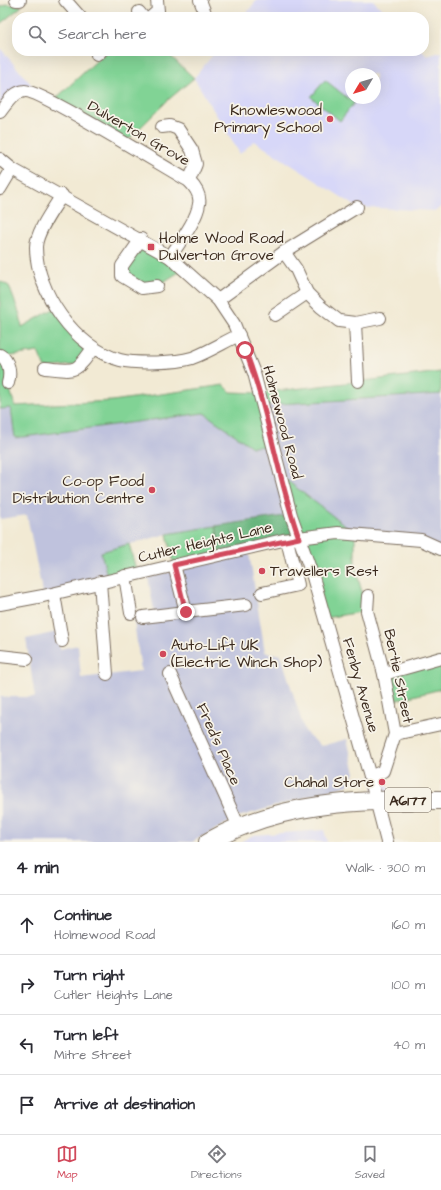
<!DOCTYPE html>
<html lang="en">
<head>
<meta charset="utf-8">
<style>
  body { margin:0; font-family:"Architects Daughter",sans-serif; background:#f2f2f3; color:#2b2b33 }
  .compass { position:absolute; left:345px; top:68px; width:36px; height:36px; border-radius:50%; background:#fff; box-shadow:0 4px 16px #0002; rotate:232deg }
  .stop { position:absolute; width:12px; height:12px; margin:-9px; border:3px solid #d1495b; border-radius:50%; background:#fff }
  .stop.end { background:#d1495b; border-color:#fff; box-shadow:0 1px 4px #0008 }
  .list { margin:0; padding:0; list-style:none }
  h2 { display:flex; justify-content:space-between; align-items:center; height:52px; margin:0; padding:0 16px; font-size:17px }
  h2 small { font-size:13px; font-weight:400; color:#7c7c81 }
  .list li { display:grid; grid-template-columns:26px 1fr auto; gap:12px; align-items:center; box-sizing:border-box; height:60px; padding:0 16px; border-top:1px solid #e1e1e2 }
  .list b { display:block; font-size:15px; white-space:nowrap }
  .list p { margin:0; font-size:13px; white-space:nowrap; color:#7c7c81 }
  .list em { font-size:13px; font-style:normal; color:#7c7c81 }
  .icon { flex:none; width:22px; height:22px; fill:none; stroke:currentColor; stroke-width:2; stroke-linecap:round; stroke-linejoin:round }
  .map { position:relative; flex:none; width:441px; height:842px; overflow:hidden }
  .search { position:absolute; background:#fff; box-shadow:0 4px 16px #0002; left:12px; right:12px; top:12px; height:44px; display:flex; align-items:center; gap:10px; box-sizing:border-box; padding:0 14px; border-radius:16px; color:#7c7c81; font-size:15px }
  .sheet { height:292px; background:#fff }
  nav { display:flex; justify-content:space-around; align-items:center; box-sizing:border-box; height:56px; border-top:1px solid #e1e1e2; background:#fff; font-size:11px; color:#7c7c81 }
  nav a { display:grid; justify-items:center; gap:2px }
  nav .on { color:#d1495b }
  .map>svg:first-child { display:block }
  .built { fill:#d7d7f8; fill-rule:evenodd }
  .industrial { fill:#bfc2dd }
  .green { fill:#81d395; stroke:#5e7e5a }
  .forest { fill:#68b57e; stroke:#52704e }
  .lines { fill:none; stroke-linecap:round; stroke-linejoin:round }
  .minor-casing { stroke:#7b6d5e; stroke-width:14 }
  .highway-casing { stroke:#7b6d5e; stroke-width:20 }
  .minor { stroke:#fff; stroke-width:12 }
  .highway { stroke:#fff; stroke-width:18 }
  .route { stroke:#d1495b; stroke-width:5 }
  .poi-dot { fill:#d1495b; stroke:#f7f3e8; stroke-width:1.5 }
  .labels { text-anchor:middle; stroke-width:3.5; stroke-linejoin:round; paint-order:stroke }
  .shield { fill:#f7f3e8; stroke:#73665b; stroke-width:1 }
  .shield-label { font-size:14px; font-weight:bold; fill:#3b2a1e }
  .poi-label { font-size:15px; fill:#3b2a1e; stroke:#f7f3e8; text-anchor:end }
  .street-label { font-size:15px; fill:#3b2a1e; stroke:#f7f3e8 }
</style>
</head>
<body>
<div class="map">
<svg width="441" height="842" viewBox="0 0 441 842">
  <rect width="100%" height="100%" fill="#f7f3e8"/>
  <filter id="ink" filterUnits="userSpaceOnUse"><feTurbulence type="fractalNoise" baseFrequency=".025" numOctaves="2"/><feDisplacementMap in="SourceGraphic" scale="8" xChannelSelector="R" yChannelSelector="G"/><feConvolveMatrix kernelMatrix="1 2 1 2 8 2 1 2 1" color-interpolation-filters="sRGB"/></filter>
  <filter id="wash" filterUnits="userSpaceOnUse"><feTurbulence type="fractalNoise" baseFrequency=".012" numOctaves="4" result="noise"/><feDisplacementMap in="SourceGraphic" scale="16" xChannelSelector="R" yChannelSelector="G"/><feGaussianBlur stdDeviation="0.9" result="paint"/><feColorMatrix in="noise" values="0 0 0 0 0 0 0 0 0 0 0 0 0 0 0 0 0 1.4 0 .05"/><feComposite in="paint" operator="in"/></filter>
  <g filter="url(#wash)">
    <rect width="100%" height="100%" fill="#f2ead4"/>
    <g class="built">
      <polygon points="257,0 373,0 389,17 243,17"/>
      <polygon points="0,48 41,96 26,91 0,112"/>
      <path d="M216,51h206l5,5 14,-4v154l-5,5 -79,-4 -103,-66 -14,13 -46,-76zM351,74h24v24h-24z"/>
      <polygon points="383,771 392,800 376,800 370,777"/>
      <polygon points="324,830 327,842 240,842 254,835"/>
    </g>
    <g class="industrial">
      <polygon points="441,394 441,549 291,515 167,534 101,552 108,580 43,596 27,515 0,519 0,409 11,408 15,438 204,413 252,447 262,405"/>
      <polygon points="249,553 265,652 281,655 305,732 321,746 347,739 355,773 348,785 238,817 192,842 0,842 0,697 35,697 26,639 57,632 60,649 78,645 81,678 141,671 133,614 154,611 148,577"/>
    </g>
    <g class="green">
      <polygon points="8,4 22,6 0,24 0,6 1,7"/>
      <polygon points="107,51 165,51 194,78 168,100 124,144 52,102"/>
      <polygon points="325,80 354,103 340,121 311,97"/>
      <polygon points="141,239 184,269 157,286 122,276"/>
      <polygon points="0,281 9,286 20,315 22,327 55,308 93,348 82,364 45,368 38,352 4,357 8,383 15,406 112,401 224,385 231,392 259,393 441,372 441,394 263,405 273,446 252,447 204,413 15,438 11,408 0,409"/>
      <polygon points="281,476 355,533 355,566 367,611 325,618"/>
      <polygon points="216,526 221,554 174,565 167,534"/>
      <polygon points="129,544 137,573 108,580 101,552"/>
      <polygon points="441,658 441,689 389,702 384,674"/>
    </g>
    <polygon class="forest" points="291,515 299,538 221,554 216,526"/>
  </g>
  <g filter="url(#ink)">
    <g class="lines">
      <g class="minor-casing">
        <g id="minor">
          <polyline points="16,0 20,0"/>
          <polyline points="65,0 80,17"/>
          <polyline points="200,0 205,13 203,17"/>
          <polyline points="139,12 143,17"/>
          <polyline points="151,17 158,11 157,0"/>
          <polyline points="97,55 101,51"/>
          <path d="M0,112c7,-9 13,-20 25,-21 15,-1 141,77 164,90 6,6 12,14 10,23 -2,16 -20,39 -29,53"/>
          <polyline points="162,127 170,126 178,129 192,150 196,164 189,181"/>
          <polyline points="0,159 12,169 170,257 218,300 234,324 254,373 291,515 313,577 370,777 387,842"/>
          <polyline points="0,189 12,169"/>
          <path d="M62,195c-8,13 -26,37 -26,52 0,45 39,101 84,113 16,4 56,3 72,-2 16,-6 32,-16 47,-23"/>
          <polyline points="141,239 122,266 122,276 142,288 157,286"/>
          <polyline points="284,252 357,207"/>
          <polyline points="218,300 284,252 296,269 307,293 321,307 339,321 355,323 380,318"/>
          <polyline points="275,315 307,293"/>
          <polyline points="355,323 358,381"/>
          <path d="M0,355c9,5 11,18 8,28"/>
          <path d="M45,368c31,3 30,6 48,-20"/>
          <polyline points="174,565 186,612"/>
          <polyline points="125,576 131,613"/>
          <polyline points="100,582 107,674"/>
          <polyline points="262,593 298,585 287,540"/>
          <polyline points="54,594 62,641"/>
          <polyline points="368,596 367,611 384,674 395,734 383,771 370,777"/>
          <polyline points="0,604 43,596 283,540 338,533 421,540 441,549"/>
          <polyline points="143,617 246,605"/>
          <polyline points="0,656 27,659"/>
          <polyline points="170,674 239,827"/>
          <polyline points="384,674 441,658"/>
          <polyline points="395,734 441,724"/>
        </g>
      </g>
      <g class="highway-casing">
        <path id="highway" d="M208,842c74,-41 151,-42 233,-42"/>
      </g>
      <use href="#minor" class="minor"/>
      <use href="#highway" class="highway"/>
    </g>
  </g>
  <g class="lines" filter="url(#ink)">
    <path class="route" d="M186,612l-12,-47 125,-27c-22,-62 -30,-127 -54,-188"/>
  </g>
  <g class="poi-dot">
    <circle cx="330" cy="119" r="4"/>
    <rect x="147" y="243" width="8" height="8" rx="2"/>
    <circle cx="152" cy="490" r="4"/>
    <circle cx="262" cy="571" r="4"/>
    <circle cx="163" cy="654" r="4"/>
    <circle cx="382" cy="782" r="4"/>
  </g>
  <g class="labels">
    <rect class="shield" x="385" y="788" width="46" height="24" rx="3"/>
    <g class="shield-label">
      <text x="408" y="805">A6177</text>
    </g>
    <g class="poi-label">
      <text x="322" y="115">Knowleswood<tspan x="322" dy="17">Primary School</tspan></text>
      <text x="159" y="243" text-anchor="start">Holme Wood Road<tspan x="159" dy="17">Dulverton Grove</tspan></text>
      <text x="144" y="486">Co-op Food<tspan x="144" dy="17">Distribution Centre</tspan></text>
      <text x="270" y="576" text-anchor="start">Travellers Rest</text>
      <text x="171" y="650" text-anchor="start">Auto-Lift UK<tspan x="171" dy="17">(Electric Winch Shop)</tspan></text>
      <text x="374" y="787">Chahal Store</text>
    </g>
    <g class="street-label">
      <text transform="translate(139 133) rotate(30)" y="5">Dulverton Grove</text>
      <text transform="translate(283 422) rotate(75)" y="5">Holmewood Road</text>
      <text transform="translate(205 542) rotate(-13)" y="5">Cutler Heights Lane</text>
      <text transform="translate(399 676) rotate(78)" y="5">Bertie Street</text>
      <text transform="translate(361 685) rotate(74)" y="5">Fenby Avenue</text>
      <text transform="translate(219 744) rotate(66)" y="5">Fred's Place</text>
    </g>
  </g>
</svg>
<svg class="compass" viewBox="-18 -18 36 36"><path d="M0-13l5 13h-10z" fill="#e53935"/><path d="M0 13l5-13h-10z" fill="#7c7c81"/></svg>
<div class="stop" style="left:245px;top:350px"></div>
<div class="stop end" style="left:186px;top:612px"></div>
<div class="search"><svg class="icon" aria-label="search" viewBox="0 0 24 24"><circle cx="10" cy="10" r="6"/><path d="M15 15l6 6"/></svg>Search here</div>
</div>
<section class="sheet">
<h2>4 min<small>Walk · 300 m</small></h2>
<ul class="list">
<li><svg class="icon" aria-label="ahead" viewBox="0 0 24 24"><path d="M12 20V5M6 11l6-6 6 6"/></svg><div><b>Continue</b><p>Holmewood Road</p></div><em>160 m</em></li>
<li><svg class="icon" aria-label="right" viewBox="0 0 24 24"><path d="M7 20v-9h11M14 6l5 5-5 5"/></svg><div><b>Turn right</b><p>Cutler Heights Lane</p></div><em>100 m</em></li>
<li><svg class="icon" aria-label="left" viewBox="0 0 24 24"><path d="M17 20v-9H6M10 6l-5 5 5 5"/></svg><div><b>Turn left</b><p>Mitre Street</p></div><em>40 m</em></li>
<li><svg class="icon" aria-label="arrive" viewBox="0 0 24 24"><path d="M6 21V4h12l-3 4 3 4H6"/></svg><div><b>Arrive at destination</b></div></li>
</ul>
</section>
<nav>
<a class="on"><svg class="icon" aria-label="map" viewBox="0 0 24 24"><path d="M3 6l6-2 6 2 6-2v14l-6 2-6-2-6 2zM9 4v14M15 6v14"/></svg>Map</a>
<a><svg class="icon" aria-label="directions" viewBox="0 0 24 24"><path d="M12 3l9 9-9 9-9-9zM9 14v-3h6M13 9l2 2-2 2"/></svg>Directions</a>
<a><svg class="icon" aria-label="saved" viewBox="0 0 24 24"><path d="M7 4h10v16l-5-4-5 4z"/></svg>Saved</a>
</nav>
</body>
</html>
